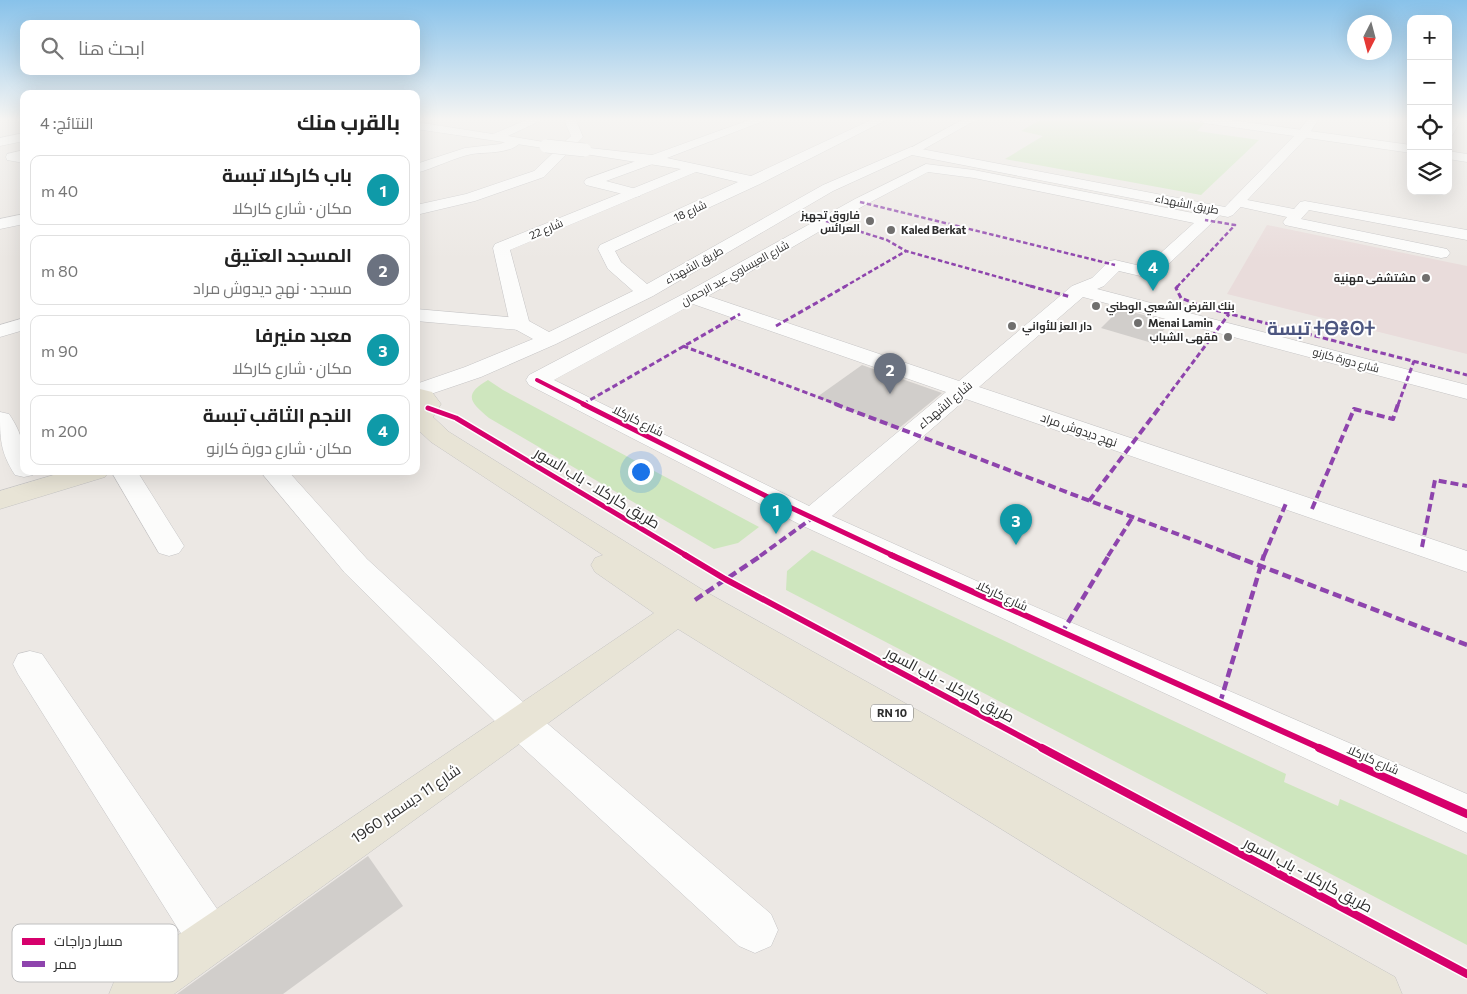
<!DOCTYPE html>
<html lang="ar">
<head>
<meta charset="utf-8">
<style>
  body { margin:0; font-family:Commissioner,Cairo,"Noto Sans Tifinagh",sans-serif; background:#f2f2f2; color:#222; direction:rtl }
  .controls { position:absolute; right:15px; top:15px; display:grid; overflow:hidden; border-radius:10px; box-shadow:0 5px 20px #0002 }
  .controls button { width:45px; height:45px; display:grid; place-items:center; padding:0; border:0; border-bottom:1px solid #e0e0e0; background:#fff; color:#222; font:25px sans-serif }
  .compass { position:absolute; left:1347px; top:15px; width:45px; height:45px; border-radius:50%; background:#fff; box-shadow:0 5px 20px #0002; rotate:186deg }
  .you { position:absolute; left:640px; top:471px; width:18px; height:18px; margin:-12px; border:4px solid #fff; border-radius:50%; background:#1a73e8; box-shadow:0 0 0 8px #1a73e833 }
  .badge { display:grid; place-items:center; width:32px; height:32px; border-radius:50%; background:#706f6e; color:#fff; font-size:16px; font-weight:700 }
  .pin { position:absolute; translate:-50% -41px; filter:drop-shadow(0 1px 2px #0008) }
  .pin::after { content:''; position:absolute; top:26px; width:18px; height:15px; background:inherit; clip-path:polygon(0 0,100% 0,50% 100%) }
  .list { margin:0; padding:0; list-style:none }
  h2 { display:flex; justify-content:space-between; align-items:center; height:65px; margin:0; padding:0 20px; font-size:21px }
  h2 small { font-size:16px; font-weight:400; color:#767676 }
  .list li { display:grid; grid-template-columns:32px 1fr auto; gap:15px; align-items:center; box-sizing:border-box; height:70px; margin:0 10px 10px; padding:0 10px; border:1px solid #e0e0e0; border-radius:10px }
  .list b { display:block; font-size:19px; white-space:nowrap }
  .list p { margin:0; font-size:16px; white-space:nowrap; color:#767676 }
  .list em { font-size:16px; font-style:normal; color:#767676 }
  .icon { flex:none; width:28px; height:28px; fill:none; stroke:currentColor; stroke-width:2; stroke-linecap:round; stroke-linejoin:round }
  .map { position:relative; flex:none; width:1467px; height:994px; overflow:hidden; direction:ltr }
  .search { position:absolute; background:#fff; box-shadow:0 5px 20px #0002; left:20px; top:20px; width:400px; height:55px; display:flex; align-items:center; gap:12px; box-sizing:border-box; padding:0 18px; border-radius:10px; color:#767676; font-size:19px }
  .panel { position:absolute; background:#fff; box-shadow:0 5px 20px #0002; left:20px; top:90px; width:400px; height:385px; border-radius:10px; direction:rtl }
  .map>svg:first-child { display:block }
  .medical { fill:#e9dcdb }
  .green { fill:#cee6be }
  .building { fill:#d1cecb }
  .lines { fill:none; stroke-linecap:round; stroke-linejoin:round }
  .street-casing { stroke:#c5c4c5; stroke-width:1 }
  .secondary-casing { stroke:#c5c4c5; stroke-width:1 }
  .primary-casing { stroke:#c6c5c4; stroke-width:1 }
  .street { fill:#fcfcfb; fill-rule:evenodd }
  .secondary { fill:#fcfcfb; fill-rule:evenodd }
  .primary { fill:#e8e4d6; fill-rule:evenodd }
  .secondary-bridge-casing { stroke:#c5c4c5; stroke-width:14; stroke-linecap:butt }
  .secondary-bridge { stroke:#fcfcfb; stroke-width:13 }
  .quiet-far3 { stroke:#8e44ad; stroke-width:2.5; stroke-dasharray:4.5 2.5; stroke-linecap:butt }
  .quiet-far2 { stroke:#8e44ad; stroke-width:3; stroke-dasharray:5.5 3; stroke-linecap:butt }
  .quiet-far1 { stroke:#8e44ad; stroke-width:4; stroke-dasharray:8 4; stroke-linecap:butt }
  .quiet { stroke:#8e44ad; stroke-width:4.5; stroke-dasharray:9 4.5; stroke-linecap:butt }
  .cycleway-far3-casing { stroke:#fff; stroke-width:6 }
  .cycleway-far2-casing { stroke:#fff; stroke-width:8 }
  .cycleway-far1-casing { stroke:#fff; stroke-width:9 }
  .cycleway-casing { stroke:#fff; stroke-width:11 }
  .cycleway-far3 { stroke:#d6006c; stroke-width:4 }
  .cycleway-far2 { stroke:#d6006c; stroke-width:5 }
  .cycleway-far1 { stroke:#d6006c; stroke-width:6 }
  .cycleway { stroke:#d6006c; stroke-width:8 }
  .poi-dot { fill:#706f6e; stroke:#fff; stroke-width:2 }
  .labels { text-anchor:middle; stroke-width:4; stroke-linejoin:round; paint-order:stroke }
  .far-street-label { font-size:11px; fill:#2e2e2e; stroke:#fff }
  .far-poi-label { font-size:11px; font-weight:bold; fill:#2e2e2e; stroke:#fff; text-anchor:start }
  .shield { fill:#fff; stroke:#6d6d6d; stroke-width:1 }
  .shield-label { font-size:11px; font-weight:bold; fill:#2e2e2e }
  .street-label { font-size:12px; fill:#2e2e2e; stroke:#fff }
  .near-street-label { font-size:15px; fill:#2e2e2e; stroke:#fff }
  .far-town-label { font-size:19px; font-weight:bold; fill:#4d5680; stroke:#fff }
  .key { fill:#fff; stroke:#c0c0c0; stroke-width:1 }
  .key-label { font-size:14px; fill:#2e2e2e }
</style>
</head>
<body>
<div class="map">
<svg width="1467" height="994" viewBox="0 0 1467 994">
  <rect width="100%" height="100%" fill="#ece8e4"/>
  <polygon class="medical" points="1267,225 1467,266 1467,354 1227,294"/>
  <g class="green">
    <polygon points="1040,120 1177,120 1205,123 1197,131 1259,140 1201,195 1005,159 1043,136 1021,131"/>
    <path d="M488,380l15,10 256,137 -21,16 -24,6 -225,-131c-18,-15 -27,-23 -1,-38z"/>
    <polygon points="812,550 1286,774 1284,782 1338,806 1340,799 1467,855 1467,945 786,590 787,571"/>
  </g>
  <g class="building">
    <polygon points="1120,309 1171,322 1152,343 1101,328"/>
    <polygon points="862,365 942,393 898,429 817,397"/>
    <polygon points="368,856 403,906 283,994 177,994"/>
  </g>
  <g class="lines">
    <g class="street-casing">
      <g id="street">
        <polygon points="962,120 976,120 915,154 911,155 905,151"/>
        <polygon points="1199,120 1231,120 1411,145 1411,153 1204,123"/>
        <polygon points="1449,120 1461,120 1452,136 1448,137"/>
        <polygon points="24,133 24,141 0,146 0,138"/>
        <path d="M515,138l4,1 2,3c-10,12 -34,10 -49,12 -19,4 -37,14 -56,19v-9l49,-16 35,-4z"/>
        <polygon points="24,150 24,163 7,160 6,157 7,154"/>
        <polygon points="1448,151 1467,154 1467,162 1448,159"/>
        <polygon points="653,155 658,156 660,159 658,162 606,181 640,190 642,193 640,196 635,197 586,185 584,182 586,179"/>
        <path d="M926,164l48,6 229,45 6,-5h10l3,3 -3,3 -64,61 -6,1 -30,-7 -15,15 -7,3 370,96v14l-384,-102 -104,90 488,164v21l-501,-173 -134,117 178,80 457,198v39l-666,-308 -272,-140 -3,-5 3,-5 156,-82 170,-94zM928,172l46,6 220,45 -49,44 -30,-7 -6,1 -17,17 -20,8 -113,95 -251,-85 157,-91zM693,304l253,88 -137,114 -255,-126z"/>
        <polygon points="1237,198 1294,209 1300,202 1305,201 1467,230 1467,240 1309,210 1301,219 1447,249 1450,253 1447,257 1441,258 1285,225 1283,222 1287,217 1232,205 1230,202"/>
        <polygon points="24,214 24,224 0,229 0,219"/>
        <polygon points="416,309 520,318 527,320 530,324 527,328 520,330 416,321"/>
        <path d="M0,412l9,2c14,21 15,32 15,57h12l-3,4 -9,2 -9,-2c-15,-23 -15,-37 -15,-63z"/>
        <polygon points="111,471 137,471 184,546 179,553 169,556 159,553"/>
        <polygon points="260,471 288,471 367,559 535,713 771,914 778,930 771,946 755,953 739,946 509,735 345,573"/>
        <polygon points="30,651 42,654 226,922 233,938 226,954 210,961 194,954 18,674 13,664 18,654"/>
      </g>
    </g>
    <g class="secondary-casing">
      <g id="secondary">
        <polygon points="526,120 542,120 508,136 550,143 552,146 550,149 416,129 416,122 493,134"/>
        <polygon points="564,120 576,120 583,137 544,177 475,201 416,215 416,205 466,194 534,171 571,136"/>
        <path d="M749,120h17l-99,38 84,18 120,-56h15l-126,64 -145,67 6,11 26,22 176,-99 88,-38 314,60 75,-77 7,-10h11l-10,16 -75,79 -5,2 -316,-62 -79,36 -180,105 -97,48 -75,33 -65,22v-15l49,-17 68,-28 -20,-11 -3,-4 -17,-76 2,-4 186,-75 -96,-15 -6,-4 2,-3 71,8zM696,172l42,10 -138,63 -2,4 10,20 25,22 -84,41 -20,-11 -19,-71z"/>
        <polygon points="24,318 24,330 0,337 0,325"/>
      </g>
    </g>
    <g class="primary-casing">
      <g id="primary">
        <polygon points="416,388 432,392 441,404 433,417 449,432 706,592 1395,977 1402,994 1268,994 678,629 174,994 109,994 116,977 654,613 595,572 591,565 595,558 603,555 431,442 416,428"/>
        <polygon points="67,471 109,471 105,477 0,509 0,491"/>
      </g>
    </g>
    <use href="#street" class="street"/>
    <use href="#secondary" class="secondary"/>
    <use href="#primary" class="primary"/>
    <g class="secondary-bridge-casing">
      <polyline id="secondary-bridge" points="546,146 585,150"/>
    </g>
    <use href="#secondary-bridge" class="secondary-bridge"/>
    <g class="quiet-far3">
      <polyline points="860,202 1115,265"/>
      <polyline points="826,221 887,240 906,251 1034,287"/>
      <polyline points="844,287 906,251"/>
      <polyline points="1177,287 1235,225 1205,220"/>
    </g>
    <g class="quiet-far2">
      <polyline points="1030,286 1071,297"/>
      <polyline points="1178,286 1176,288 1181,298 1203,307 1467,375"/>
      <polyline points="776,326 846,286"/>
      <polyline points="683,346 839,405"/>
      <polyline points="583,404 740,314"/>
      <polyline points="1161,405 1229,314"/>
      <polyline points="1398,405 1414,361"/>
    </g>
    <g class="quiet-far1">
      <polyline points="835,404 1235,556"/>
      <polyline points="1089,501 1162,404"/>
      <polyline points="1312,509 1354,409 1393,419 1398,404"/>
      <polyline points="1422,547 1435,480 1467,486"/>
      <polyline points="760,556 811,519"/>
      <polyline points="1108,556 1132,518"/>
      <polyline points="1264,556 1287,501"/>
    </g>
    <g class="quiet">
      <polyline points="1232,555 1467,645"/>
      <polyline points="695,600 762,555"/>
      <polyline points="1061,634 1109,555"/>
      <polyline points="1220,703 1264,555"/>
    </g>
    <g class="cycleway-far3-casing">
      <polyline id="cycleway-far3" points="537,380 586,405"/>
    </g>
    <g class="cycleway-far2-casing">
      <g id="cycleway-far2">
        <polyline points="583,404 766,496 894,556"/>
        <polyline points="428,408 456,418 687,556"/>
      </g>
    </g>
    <g class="cycleway-far1-casing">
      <g id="cycleway-far1">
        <polyline points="685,555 725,579 1044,749"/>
        <polyline points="891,555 1322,749"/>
      </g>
    </g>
    <g class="cycleway-casing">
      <g id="cycleway">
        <polyline points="1042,748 1467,974"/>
        <polyline points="1319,748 1467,814"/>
      </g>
    </g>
    <use href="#cycleway-far3" class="cycleway-far3"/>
    <use href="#cycleway-far2" class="cycleway-far2"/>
    <use href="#cycleway-far1" class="cycleway-far1"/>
    <use href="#cycleway" class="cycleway"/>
  </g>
  <linearGradient id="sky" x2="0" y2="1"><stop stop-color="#88c2ea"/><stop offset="0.46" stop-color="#f6f5f3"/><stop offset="1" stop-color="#f6f5f3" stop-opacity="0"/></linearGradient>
  <rect width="1467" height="259" fill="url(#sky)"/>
  <g class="poi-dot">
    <circle cx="870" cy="221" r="5"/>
    <circle cx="891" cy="230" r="5"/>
    <circle cx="1426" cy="278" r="5"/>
    <circle cx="1096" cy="306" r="5"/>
    <circle cx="1138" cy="323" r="5"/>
    <circle cx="1012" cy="326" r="5"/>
    <circle cx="1228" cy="337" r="5"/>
  </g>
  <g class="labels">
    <g class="far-street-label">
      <text transform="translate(1187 204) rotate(11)" y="4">طريق الشهداء</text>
      <text transform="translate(690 211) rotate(-25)" y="4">شارع 18</text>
      <text transform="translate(546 229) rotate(-23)" y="4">شارع 22</text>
      <text transform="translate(694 265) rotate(-29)" y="4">طريق الشهداء</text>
      <text transform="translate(735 273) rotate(-29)" y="4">شارع العيساوي عبد الرحمان</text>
      <text transform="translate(1346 360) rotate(15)" y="4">شارع دورة كارنو</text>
    </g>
    <g class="far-poi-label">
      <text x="860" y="219" text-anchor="end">فاروق تجهيز<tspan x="860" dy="13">العرائس</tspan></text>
      <text x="901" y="234">Kaled Berkat</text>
      <text x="1416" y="282" text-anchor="end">مشتشفى مهنية</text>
      <text x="1106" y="310">بنك القرض الشعبي الوطني</text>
      <text x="1148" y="327">Menai Lamin</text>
      <text x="1022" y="330">دار العز للأواني</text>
      <text x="1218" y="341" text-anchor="end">مقهى الشباب</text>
    </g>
    <rect class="shield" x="871" y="704.5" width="42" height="17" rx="4"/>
    <g class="shield-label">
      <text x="892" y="717">RN 10</text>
    </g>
    <g class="street-label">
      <text transform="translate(945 405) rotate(-40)" y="4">شارع الشهداء</text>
      <text transform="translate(638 421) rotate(27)" y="4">شارع كاركلا</text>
      <text transform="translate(1079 430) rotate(19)" y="4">نهج ديدوش مراد</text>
      <text transform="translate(1002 596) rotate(25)" y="4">شارع كاركلا</text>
      <text transform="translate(1373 760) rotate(24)" y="4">شارع كاركلا</text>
    </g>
    <g class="near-street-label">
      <text transform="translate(597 488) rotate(31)" y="5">طريق كاركلا - باب السور</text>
      <text transform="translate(950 685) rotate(28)" y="5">طريق كاركلا - باب السور</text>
      <text transform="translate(406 804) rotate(-34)" y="5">شارع 11 ديسمبر 1960</text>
      <text transform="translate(1308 875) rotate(28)" y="5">طريق كاركلا - باب السور</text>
    </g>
    <g class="far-town-label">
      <text x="1321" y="335">تبسة ⵜⴱⴻⵙⵜ</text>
    </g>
  </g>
  <rect x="12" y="924" width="166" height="58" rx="8" class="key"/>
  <rect x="22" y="938" width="23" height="7" fill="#d6006c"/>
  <rect x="22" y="961" width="23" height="6" fill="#8e44ad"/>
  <g class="key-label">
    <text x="54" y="946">مسار دراجات</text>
    <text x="54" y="969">ممر</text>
  </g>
</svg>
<div class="controls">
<button>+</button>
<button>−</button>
<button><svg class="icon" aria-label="locate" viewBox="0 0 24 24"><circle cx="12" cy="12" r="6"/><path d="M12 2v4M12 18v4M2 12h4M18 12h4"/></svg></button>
<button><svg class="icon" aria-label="layers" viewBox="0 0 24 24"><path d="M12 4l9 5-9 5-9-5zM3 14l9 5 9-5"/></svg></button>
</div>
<svg class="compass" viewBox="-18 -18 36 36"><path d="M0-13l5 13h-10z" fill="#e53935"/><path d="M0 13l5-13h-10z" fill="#767676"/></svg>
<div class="you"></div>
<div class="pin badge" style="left:776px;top:534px;background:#0f9aa8">1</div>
<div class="pin badge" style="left:890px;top:394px;background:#6b7280">2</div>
<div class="pin badge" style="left:1016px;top:545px;background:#0f9aa8">3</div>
<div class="pin badge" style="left:1153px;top:291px;background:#0f9aa8">4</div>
<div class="search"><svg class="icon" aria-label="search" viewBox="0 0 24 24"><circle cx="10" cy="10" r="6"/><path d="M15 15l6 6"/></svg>ابحث هنا</div>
<section class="panel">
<h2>بالقرب منك<small>النتائج: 4</small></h2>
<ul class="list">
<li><span class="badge" style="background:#0f9aa8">1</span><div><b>باب كاركلا تبسة</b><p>مكان · شارع كاركلا</p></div><em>40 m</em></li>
<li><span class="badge" style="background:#6b7280">2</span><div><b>المسجد العتيق</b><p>مسجد · نهج ديدوش مراد</p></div><em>80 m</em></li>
<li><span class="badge" style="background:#0f9aa8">3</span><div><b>معبد منيرفا</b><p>مكان · شارع كاركلا</p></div><em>90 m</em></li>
<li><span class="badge" style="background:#0f9aa8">4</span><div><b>النجم الثاقب تبسة</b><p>مكان · شارع دورة كارنو</p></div><em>200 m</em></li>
</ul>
</section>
</div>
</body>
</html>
